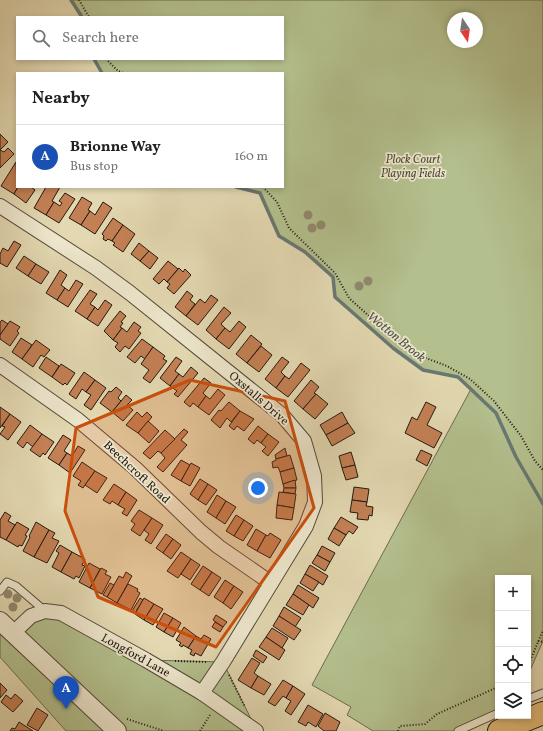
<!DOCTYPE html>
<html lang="en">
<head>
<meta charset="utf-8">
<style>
  body { margin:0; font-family:Vollkorn,serif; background:#f6f6f6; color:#202124 }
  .controls { position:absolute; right:12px; bottom:12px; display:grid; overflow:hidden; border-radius:0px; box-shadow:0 2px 6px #0003 }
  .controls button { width:36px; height:36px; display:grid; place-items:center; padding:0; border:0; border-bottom:1px solid #e0e0e0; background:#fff; color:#202124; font:20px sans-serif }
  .compass { position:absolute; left:447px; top:12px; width:36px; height:36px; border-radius:50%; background:#fff; box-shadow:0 2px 6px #0003; rotate:167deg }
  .you { position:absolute; left:258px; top:488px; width:14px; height:14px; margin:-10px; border:3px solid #fff; border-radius:50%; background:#1a73e8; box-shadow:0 0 0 6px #1a73e833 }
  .badge { display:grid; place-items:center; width:26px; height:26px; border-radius:50%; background:#d93025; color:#fff; font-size:13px; font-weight:700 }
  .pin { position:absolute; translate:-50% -33px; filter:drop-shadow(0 1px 2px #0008) }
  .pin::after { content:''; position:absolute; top:21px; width:14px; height:12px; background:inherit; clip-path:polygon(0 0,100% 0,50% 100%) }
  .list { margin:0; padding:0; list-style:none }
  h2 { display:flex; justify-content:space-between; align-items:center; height:52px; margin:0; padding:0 16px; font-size:17px }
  h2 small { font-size:13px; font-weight:400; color:#757577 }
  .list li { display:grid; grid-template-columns:26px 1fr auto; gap:12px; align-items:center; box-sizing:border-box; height:64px; padding:0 16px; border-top:1px solid #e0e0e0 }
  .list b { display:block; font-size:15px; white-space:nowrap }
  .list p { margin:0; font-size:13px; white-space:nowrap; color:#757577 }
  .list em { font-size:13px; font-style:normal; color:#757577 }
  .icon { flex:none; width:22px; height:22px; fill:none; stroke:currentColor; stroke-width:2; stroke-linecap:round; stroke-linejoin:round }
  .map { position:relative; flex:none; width:543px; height:731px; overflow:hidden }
  .search { position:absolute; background:#fff; box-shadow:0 2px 6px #0003; left:16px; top:16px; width:268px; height:44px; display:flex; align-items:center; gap:10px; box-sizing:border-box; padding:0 14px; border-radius:0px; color:#757577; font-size:15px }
  .panel { position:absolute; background:#fff; box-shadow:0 2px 6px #0003; left:16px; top:72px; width:268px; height:116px; border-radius:0px }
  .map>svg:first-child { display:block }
  .green { fill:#b3bf8d; stroke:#6b6c4f; fill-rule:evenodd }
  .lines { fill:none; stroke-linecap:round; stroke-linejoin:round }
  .stream { stroke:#697872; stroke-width:3.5 }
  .building { fill:#c38054; stroke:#231911 }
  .service-casing { stroke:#534939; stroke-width:9 }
  .minor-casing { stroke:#534939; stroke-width:16 }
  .tertiary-casing { stroke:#534939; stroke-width:20 }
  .trunk-casing { stroke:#231911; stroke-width:24 }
  .path { stroke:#231911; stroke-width:2; stroke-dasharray:1 2; stroke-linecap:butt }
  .service { stroke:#ede6cc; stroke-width:7 }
  .minor { stroke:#ede6cc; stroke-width:14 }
  .tertiary { stroke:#ede6cc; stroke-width:18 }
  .trunk { stroke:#e2bc78; stroke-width:22 }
  .tree { fill:#918a6d }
  .marked { fill:#ca4f0d; fill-opacity:0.2; stroke:#ca4f0d; stroke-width:3; stroke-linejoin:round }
  .labels { text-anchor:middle; stroke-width:3.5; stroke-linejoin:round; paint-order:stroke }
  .park-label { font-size:12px; font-style:italic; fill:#4e4b36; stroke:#ede6cc }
  .street-label { font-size:12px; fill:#231911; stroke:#ede6cc }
  .water-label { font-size:13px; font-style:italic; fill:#4c514a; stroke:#ede6cc }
</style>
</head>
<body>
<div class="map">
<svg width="543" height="731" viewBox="0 0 543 731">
  <rect width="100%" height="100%" fill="#e3d8b1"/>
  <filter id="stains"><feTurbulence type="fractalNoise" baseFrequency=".005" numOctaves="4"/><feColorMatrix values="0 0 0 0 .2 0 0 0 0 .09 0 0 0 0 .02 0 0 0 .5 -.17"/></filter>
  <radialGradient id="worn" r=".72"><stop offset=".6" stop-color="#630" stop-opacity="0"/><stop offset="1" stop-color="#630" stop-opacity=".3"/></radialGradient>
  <g class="green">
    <path d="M71,0h472v641l-15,34v-97h-30v135l-40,18h-85l-26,-16 4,-8 -39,-22 159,-296 -13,-12 -35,-7 -30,-22 -58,-51 -2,-20 -28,-25 -26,-16 -19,-43 -24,-6h47v-114h-181l-8,-14h189v-42h-201zM453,18h24v24h-24z"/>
    <polygon points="45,611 146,660 223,662 257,731 66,731 0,657 0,621 12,633"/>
  </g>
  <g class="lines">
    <g class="stream">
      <polyline points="71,0 82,17"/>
      <polyline points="94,59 102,73"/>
      <polyline points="236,187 260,193 279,236 305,252 333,277 335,297 393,348 423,370 458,377 496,413 516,457 543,504"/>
    </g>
  </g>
  <g class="building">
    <polygon points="0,134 8,142 0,150"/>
    <polygon points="8,148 14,154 0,168 0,150 4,152"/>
    <polygon points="16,162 17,187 18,187 14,194 1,186"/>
    <polygon points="18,187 31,187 35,190 26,203 14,194"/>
    <polygon points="46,187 60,187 52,201 54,202 46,215 34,208"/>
    <polygon points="65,193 75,199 59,223 46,215 54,202 60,206 62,203 59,201"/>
    <polygon points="82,197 92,203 88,210 90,211 81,225 69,218"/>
    <polygon points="103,202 112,208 95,234 81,225 90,211 95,215"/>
    <polygon points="113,218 123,225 112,241 108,239 106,241 103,239 104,236 102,234"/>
    <polygon points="123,225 135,234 123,252 113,245 115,243 112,241"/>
    <polygon points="14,241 21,245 7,267 0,263 0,254 3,248 8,251"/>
    <polygon points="139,243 149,251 140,261 131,254"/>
    <polygon points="149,251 158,258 150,269 140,261"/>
    <polygon points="24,256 36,264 28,276 16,268"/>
    <polygon points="168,261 178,269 167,282 164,279 159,284 153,279"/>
    <polygon points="36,264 49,272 41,284 28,276"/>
    <polygon points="179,268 183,272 185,269 191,275 174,294 167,288 170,284 167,282"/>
    <polygon points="60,270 67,275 61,285 65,288 57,300 46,293"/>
    <polygon points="76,280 83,284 68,307 57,300 65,288 69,291"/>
    <polygon points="90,290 97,294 90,304 95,307 87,319 75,311"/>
    <polygon points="187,291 193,296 190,300 195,304 186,316 175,307"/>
    <polygon points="211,295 218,300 198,325 186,316 200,299 205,303"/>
    <polygon points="105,300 112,305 98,326 87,319 95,307 98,310"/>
    <polygon points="224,307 231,313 221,324 225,328 216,339 206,330"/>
    <polygon points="120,311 126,316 121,322 123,323 120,327 122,328 113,340 104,331"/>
    <polygon points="2,320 8,324 0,335 0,322"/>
    <polygon points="10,321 20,327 17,331 19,333 10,346 0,339 0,335"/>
    <polygon points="239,321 246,327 229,349 216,339 225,328 230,332"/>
    <polygon points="134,322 141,327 138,331 141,333 129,349 125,346 120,352 115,347 118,343 113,340 122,328 127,332"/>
    <polygon points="251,335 262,344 247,363 236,354"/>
    <polygon points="21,338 32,345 22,359 12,352"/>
    <polygon points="142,339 153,347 145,359 141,356 135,363 127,357"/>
    <polygon points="36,340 50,350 44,357 41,355 33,367 22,359"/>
    <polygon points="261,346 272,355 259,372 247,363"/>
    <polygon points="153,347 165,356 163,359 167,361 150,383 143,378 149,370 141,364"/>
    <polygon points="46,357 59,366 52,377 39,368"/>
    <polygon points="176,357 182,361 175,371 179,374 170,386 160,378"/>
    <polygon points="282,357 289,362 281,372 285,376 276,388 265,379"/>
    <polygon points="301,363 310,370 288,397 276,388 285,376 289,379"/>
    <polygon points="61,364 75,373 67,385 65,383 63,385 52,377"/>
    <polygon points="191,367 198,373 178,397 174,394 177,391 170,386 179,374 183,377"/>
    <polygon points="84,372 95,380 86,392 82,389 76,399 69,394"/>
    <polygon points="204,378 211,383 203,393 206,396 198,407 193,403 190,407 184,402"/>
    <polygon points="95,380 106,388 91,410 84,405 91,395 86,392"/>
    <polygon points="311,380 319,387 314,393 316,394 303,409 294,401"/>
    <polygon points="116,387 122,392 118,398 121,401 112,412 100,403 109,391 111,392"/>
    <polygon points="218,389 225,395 209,415 198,407 206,396 210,399"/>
    <polygon points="316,394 328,404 315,419 303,409"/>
    <polygon points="126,395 132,400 127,405 133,410 123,421 112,412"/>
    <polygon points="229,402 240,411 231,422 227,418 220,428 211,420 219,410 221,411"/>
    <polygon points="426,402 436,407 427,425 442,433 434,448 405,433 412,417 417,420"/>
    <polygon points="0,407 10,414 0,428"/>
    <polygon points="240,411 254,419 244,431 237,426 234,430 229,426"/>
    <polygon points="137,412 142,417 147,412 152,417 138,433 126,425"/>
    <polygon points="342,412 348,423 326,435 320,425"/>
    <polygon points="10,414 21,422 8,440 0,434 5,427 2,426"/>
    <polygon points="148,421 159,431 149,443 138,433"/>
    <polygon points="348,423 355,433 332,446 326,435"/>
    <polygon points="30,425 42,434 33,447 27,442 23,448 17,443"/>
    <polygon points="258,426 268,434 261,443 257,440 254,444 248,439"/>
    <polygon points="184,429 188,432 181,440 187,445 163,472 157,467 165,458 161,453"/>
    <polygon points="165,430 175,439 161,453 158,451 150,459 143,453"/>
    <polygon points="42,434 54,442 45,455 43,453 40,457 30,450"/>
    <polygon points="268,434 279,442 268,456 262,451 266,447 261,443"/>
    <polygon points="63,435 71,440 64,451 67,453 59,465 48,458"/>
    <polygon points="78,446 85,450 70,473 59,465 67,453 72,456"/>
    <polygon points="285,448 287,456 276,459 275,455"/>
    <polygon points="421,450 432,455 427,466 416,460"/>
    <polygon points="351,452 355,465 342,468 339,456"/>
    <polygon points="290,455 294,468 280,472 278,467 273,468 272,462 276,460 276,459"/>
    <polygon points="181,460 190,465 181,481 171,475"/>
    <polygon points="82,462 95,471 83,488 78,485 81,481 73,476"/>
    <polygon points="191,463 200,468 190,486 181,481"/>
    <polygon points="355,465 358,477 346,480 342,468"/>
    <polygon points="294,468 297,480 283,484 280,472"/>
    <polygon points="95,471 107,478 97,493 85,485"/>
    <polygon points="200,479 208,484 198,500 190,494"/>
    <polygon points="295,480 296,488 284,488 283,484"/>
    <polygon points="114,484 126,492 118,505 112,501 110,504 103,500"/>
    <polygon points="208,484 217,490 206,505 198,500"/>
    <polygon points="354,487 369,489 367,502 352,500"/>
    <polygon points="284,488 296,488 295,494 283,492"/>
    <polygon points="126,492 137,500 127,516 122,513 125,509 118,505"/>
    <polygon points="279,492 296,494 294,508 277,505"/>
    <polygon points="217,495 226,501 216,518 207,512"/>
    <polygon points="352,500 367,502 366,506 373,507 372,516 369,515 368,520 357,519 358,513 350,512"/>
    <polygon points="226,501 236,507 225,524 216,518"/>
    <polygon points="277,505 294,508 292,520 276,518"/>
    <polygon points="139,510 152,518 140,536 131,530 135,524 131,521"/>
    <polygon points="5,512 11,516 8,521 15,525 6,540 0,537 0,520"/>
    <polygon points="236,515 244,520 234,536 226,531"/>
    <polygon points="341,517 358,527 353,534 349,531 346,535 334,528"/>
    <polygon points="152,518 163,525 151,544 145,540 149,534 144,530"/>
    <polygon points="244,520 253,526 243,541 234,536"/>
    <polygon points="17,522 29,529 25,535 27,536 22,546 19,545 18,547 6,540"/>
    <polygon points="36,522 49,530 34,557 23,551 30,537 29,536"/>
    <polygon points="334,528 346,535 339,546 328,539"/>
    <polygon points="256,529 266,535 257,551 247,545"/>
    <polygon points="49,530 55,533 52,538 59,541 47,563 34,557"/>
    <polygon points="270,533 281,540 270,558 257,551 266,535 268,536"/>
    <polygon points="166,534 173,539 163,553 156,548"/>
    <polygon points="173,539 181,545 171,559 163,553"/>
    <polygon points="60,545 72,552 61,572 52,567 59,553 56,551"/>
    <polygon points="322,546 335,553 330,562 317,555"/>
    <polygon points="72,552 85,559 82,565 85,566 79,578 76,576 74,579 61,572"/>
    <polygon points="181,552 191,559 178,578 167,571"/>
    <polygon points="317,555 330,562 325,571 312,563"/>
    <polygon points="191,559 200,565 190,580 181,574"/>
    <polygon points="89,563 100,569 90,588 79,582"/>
    <polygon points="310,565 328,576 323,585 305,574"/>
    <polygon points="203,566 212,572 200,590 191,584"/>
    <polygon points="101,568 107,571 105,574 111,577 102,594 90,588"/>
    <polygon points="126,572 132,576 117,603 107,597 119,576 123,578"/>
    <polygon points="212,572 221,578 209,596 200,590"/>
    <polygon points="305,574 319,582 313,591 300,583"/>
    <polygon points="225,580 234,586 223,603 214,597"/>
    <polygon points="110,583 114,585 107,597 103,595"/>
    <polygon points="128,584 138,589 137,591 140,593 131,610 117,603"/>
    <polygon points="298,585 319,598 313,608 293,594"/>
    <polygon points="234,586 243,592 231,609 223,603"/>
    <polygon points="293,594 309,605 303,615 286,605"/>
    <polygon points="140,598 143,600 135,613 132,611"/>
    <polygon points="144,598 154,604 144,620 135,614"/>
    <polygon points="154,604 163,609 153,625 144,620"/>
    <polygon points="284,607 301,618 295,627 279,616"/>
    <polygon points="164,613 173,618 164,632 156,627"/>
    <polygon points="216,615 227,622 223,627 213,620"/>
    <polygon points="279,616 301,630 294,640 273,626"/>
    <polygon points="173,618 181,623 173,637 164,632"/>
    <polygon points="215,622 223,627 220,632 212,627"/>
    <polygon points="184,627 196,636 188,648 183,645 182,647 179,645 181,643 176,640"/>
    <polygon points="272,628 288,638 282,648 266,637"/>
    <polygon points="204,635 211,639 201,656 195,653 194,656 190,654 192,650 188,648 196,636 201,639"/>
    <polygon points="266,637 285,650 279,660 259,647"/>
    <polygon points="256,650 267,657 263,663 253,656"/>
    <polygon points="252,658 260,663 254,673 258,676 251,688 238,680"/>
    <polygon points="258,676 271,684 264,695 251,688"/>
    <polygon points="283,680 293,686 286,698 283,696 275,706 268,702"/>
    <polygon points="0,683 7,690 0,698"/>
    <polygon points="293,686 305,694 291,715 285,711 291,701 286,698"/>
    <polygon points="15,694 23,701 13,712 1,702 6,695 11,699"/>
    <polygon points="308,705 323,714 316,727 308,722 306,726 298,722"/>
    <polygon points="37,708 48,715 38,731 27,725"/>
    <polygon points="325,713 340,722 336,731 324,731 318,726"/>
    <polygon points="19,722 33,731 10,731 12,728 15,729"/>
  </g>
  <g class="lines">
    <g class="service-casing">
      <g id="service">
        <polyline points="0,591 7,582 16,586 45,611"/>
        <polyline points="528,699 543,693"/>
        <polyline points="458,731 498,713"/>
      </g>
    </g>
    <g class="minor-casing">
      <g id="minor">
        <polyline points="0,206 96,268 130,293 282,415 304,441 314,476 315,502 306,526 223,662 202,693"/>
        <polyline points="0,365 78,420 135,468 201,532 219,547 271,583"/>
        <polyline points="12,634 31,616 45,611 61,613 146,660 202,693 256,731"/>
      </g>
    </g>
    <g class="tertiary-casing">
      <polyline id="tertiary" points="0,621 117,731"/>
    </g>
    <g class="trunk-casing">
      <polyline id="trunk" points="499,731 543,713"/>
    </g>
    <g class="path">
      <polyline points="79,0 89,17"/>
      <polyline points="106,59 118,71 123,73"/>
      <polyline points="263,187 277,202 289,228 335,273 349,298 399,343 423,357 447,366 470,379 494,401 521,436 535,461 543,470"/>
      <polyline points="538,641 543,642"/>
      <polyline points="175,661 207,662"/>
      <polyline points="528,666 543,630"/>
      <polyline points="229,675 245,707"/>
      <polyline points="127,719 164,731"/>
      <polyline points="200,731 210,715"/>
      <polyline points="398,731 400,726 425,724 437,714 498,687"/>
    </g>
    <use href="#service" class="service"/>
    <use href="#minor" class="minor"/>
    <use href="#tertiary" class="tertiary"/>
    <use href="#trunk" class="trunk"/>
  </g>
  <g class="tree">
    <circle cx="308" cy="215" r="4.5"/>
    <circle cx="321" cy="225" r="4.5"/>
    <circle cx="312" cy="228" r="4.5"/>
    <circle cx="368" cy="281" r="4.5"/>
    <circle cx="359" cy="286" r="4.5"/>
    <circle cx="8" cy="594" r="4.5"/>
    <circle cx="17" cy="598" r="4.5"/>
    <circle cx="13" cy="607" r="4.5"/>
  </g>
  <path class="marked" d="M190,380l95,21 29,107 -98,139 -118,-50 -33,-86 11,-83z"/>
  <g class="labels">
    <g class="park-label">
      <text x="413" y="163">Plock Court<tspan x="413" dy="14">Playing Fields</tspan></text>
    </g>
    <g class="street-label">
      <text transform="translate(259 398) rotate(41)" y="4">Oxstalls Drive</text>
      <text transform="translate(137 472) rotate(43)" y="4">Beechcroft Road</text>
      <text transform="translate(136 655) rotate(29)" y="4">Longford Lane</text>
    </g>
    <g class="water-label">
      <text transform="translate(397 336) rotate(39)" y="5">Wotton Brook</text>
    </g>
  </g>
  <rect width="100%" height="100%" filter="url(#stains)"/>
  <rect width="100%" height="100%" fill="url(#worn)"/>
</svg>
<div class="controls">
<button>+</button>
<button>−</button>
<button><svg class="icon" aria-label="locate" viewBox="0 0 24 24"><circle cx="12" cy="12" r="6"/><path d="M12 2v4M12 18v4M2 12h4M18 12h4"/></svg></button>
<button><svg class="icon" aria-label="layers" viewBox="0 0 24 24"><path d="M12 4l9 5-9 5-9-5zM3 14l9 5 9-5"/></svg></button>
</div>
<svg class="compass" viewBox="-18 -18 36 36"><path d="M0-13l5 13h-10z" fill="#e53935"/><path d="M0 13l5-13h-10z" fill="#757577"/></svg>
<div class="you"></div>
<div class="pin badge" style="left:66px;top:709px;background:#1a4fb4">A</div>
<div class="search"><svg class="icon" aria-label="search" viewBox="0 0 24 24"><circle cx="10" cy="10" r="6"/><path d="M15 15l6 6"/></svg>Search here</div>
<section class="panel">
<h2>Nearby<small></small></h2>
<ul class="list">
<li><span class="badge" style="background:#1a4fb4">A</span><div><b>Brionne Way</b><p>Bus stop</p></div><em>160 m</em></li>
</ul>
</section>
</div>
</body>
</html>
